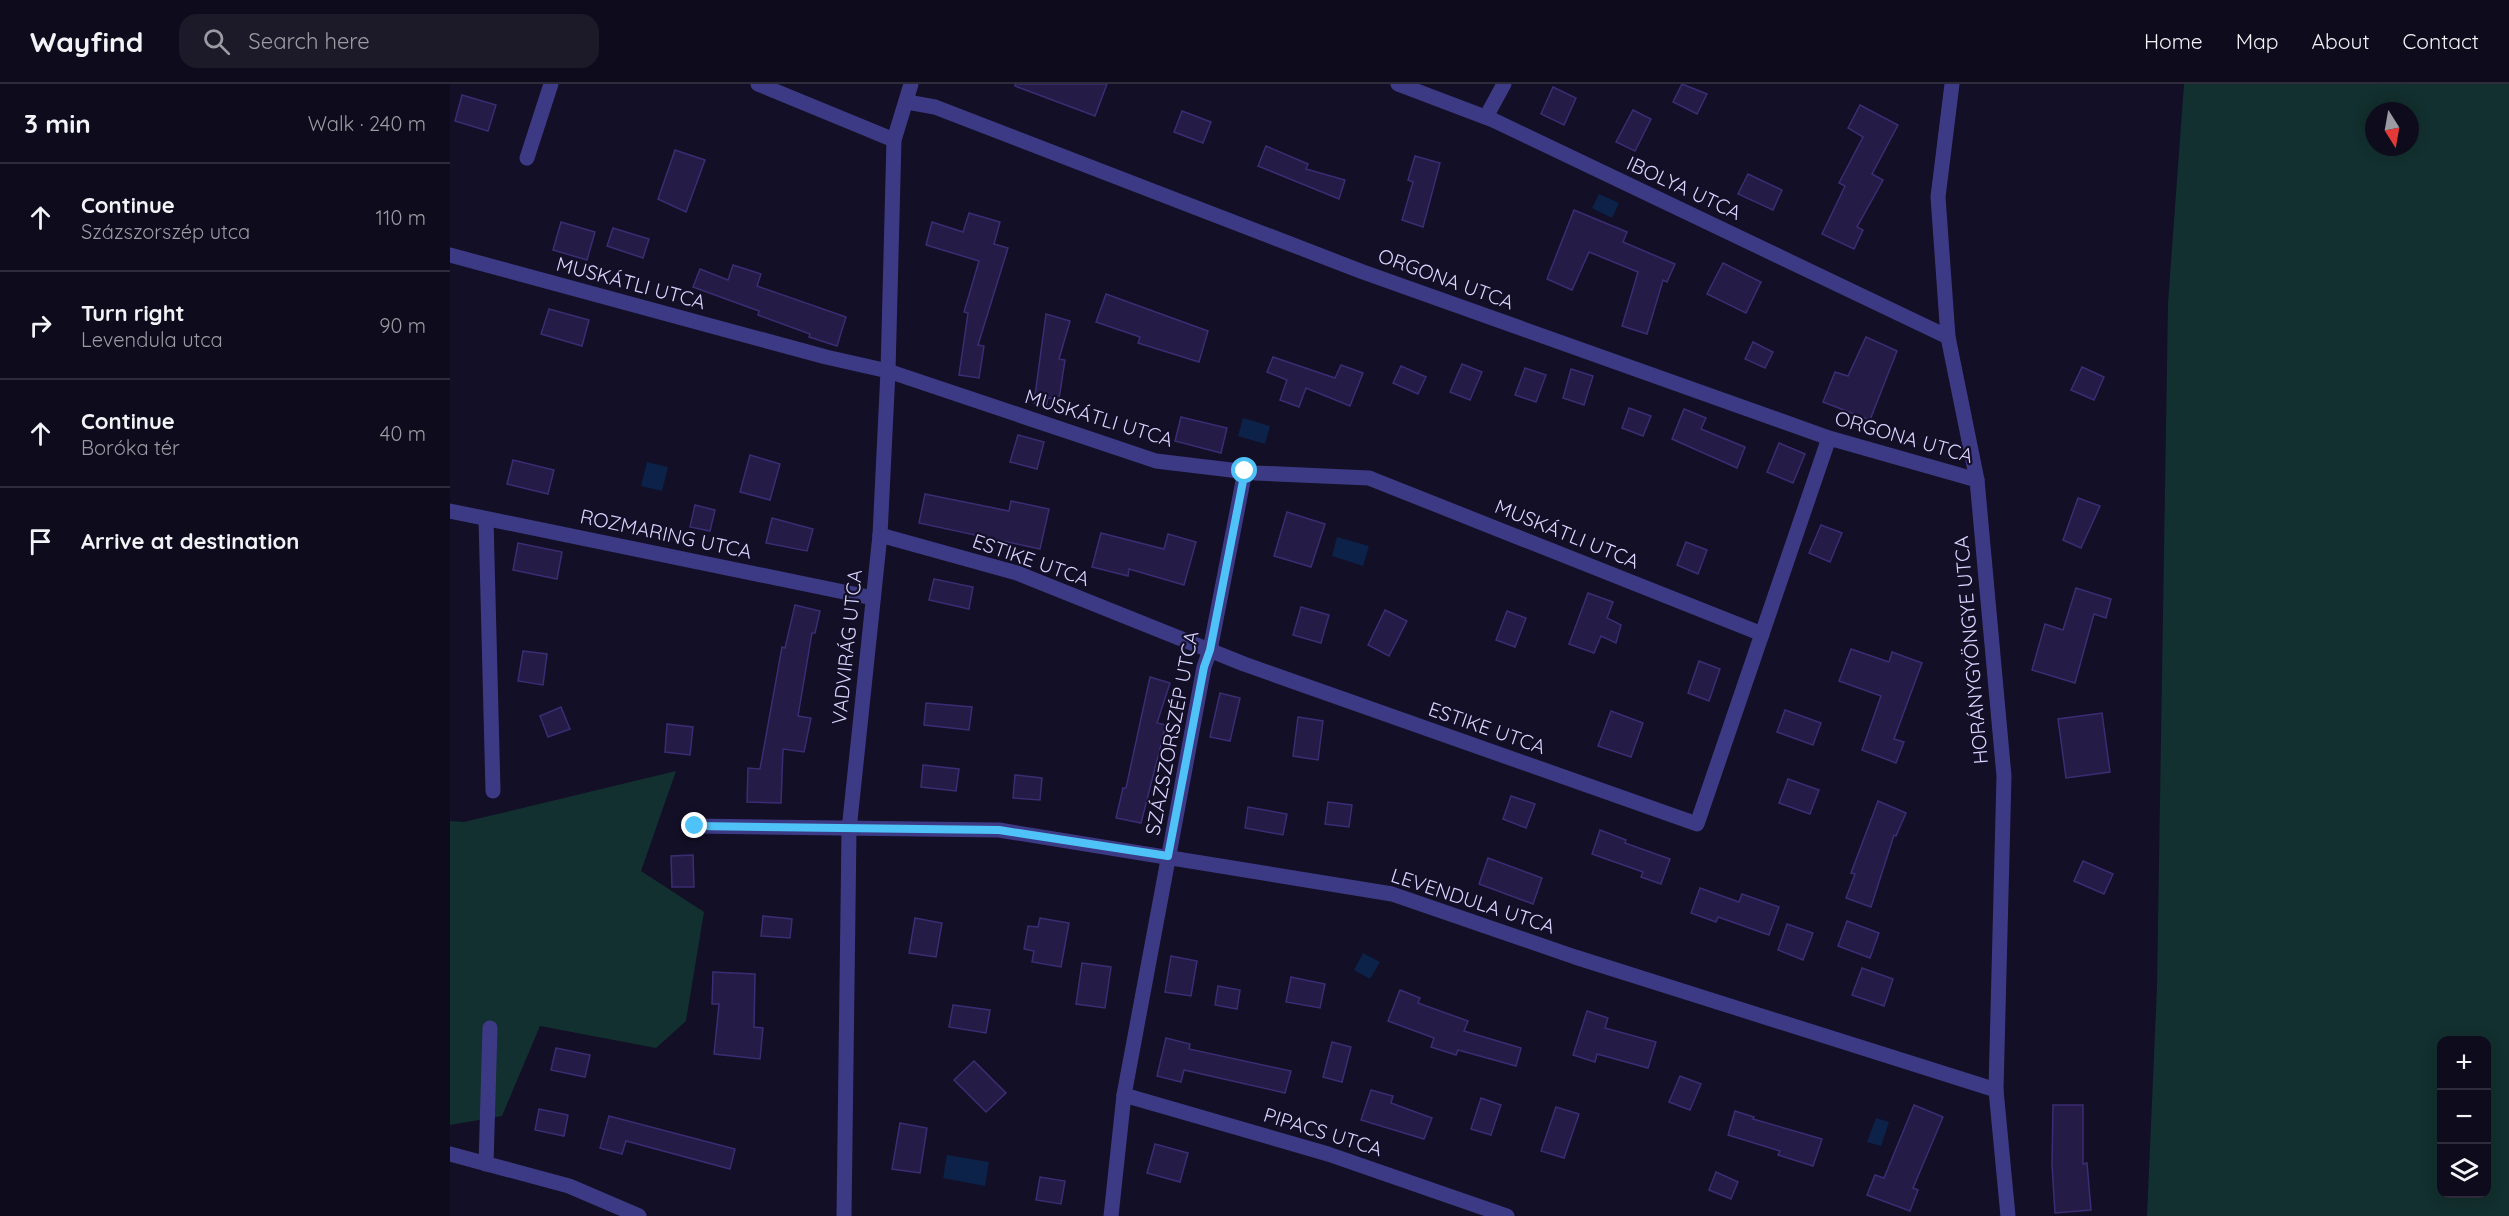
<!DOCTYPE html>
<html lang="en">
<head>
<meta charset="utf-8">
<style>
  body { margin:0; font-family:Quicksand,sans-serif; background:#1c1929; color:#f1f3f6 }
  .controls { position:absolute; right:18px; bottom:18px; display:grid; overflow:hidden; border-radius:12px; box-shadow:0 3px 15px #0003 }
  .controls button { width:54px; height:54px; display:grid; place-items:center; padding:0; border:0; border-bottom:2px solid #2e2b3b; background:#0e0b1c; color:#f1f3f6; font:30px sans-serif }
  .compass { position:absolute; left:1915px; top:18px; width:54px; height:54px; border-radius:50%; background:#0e0b1c; box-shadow:0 3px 15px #0003; rotate:169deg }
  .stop { position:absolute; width:18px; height:18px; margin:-14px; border:4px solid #4fc3f7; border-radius:50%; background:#fff }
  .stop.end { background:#4fc3f7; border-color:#fff; box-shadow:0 2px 6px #0008 }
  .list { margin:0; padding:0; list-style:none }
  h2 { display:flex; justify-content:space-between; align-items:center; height:78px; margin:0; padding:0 24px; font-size:26px }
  h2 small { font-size:20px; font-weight:400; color:#9b9ba3 }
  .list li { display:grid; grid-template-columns:39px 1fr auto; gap:18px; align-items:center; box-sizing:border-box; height:108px; padding:0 24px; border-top:2px solid #2e2b3b }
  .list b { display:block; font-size:22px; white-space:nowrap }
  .list p { margin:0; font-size:20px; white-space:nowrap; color:#9b9ba3 }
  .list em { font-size:20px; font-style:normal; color:#9b9ba3 }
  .icon { flex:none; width:33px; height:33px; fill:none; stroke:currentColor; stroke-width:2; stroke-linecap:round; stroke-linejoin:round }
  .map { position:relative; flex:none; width:2059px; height:1132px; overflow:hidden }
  header { display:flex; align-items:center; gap:36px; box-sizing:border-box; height:84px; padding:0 30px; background:#0e0b1c; border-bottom:2px solid #2e2b3b }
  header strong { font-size:28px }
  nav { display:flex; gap:33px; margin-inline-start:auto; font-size:21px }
  .search { width:420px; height:54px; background:#1c1929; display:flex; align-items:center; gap:15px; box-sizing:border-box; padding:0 21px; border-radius:18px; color:#9b9ba3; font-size:22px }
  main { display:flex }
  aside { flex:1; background:#0e0b1c }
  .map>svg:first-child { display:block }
  .green { fill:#12302f; fill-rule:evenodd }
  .water { fill:#0c2248 }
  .building { fill:#241b47; stroke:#3b2d73; stroke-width:1.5 }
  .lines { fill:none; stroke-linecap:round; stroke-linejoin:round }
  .minor { stroke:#3d3a85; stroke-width:15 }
  .route { stroke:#4fc3f7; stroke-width:8 }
  .labels { text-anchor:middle; stroke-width:4.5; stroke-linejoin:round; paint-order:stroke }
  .street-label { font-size:20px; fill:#d9d4ff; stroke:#130f26 }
</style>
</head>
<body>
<header>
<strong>Wayfind</strong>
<div class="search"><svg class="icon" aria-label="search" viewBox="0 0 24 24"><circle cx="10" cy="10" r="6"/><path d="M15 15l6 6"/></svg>Search here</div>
<nav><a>Home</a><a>Map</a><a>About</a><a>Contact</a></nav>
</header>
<main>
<aside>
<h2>3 min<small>Walk · 240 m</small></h2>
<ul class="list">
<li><svg class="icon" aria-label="ahead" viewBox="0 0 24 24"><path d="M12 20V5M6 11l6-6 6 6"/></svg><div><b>Continue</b><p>Százszorszép utca</p></div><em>110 m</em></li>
<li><svg class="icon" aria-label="right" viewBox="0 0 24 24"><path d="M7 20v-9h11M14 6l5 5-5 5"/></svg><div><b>Turn right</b><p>Levendula utca</p></div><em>90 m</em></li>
<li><svg class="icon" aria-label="ahead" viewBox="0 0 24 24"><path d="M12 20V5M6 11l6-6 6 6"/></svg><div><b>Continue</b><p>Boróka tér</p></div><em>40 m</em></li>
<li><svg class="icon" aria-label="arrive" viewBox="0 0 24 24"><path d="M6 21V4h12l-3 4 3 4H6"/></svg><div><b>Arrive at destination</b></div></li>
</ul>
</aside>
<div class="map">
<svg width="2059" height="1132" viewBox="0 0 2059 1132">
  <rect width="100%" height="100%" fill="#130f26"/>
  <g class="green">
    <path d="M1734,0h325v1132h-362l10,-229 11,-684zM1924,27h36v36h-36zM1992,956h44v154h-44z"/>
    <polygon points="226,687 191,787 254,828 236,937 206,964 90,942 52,1032 0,1041 0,737 14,738"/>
  </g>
  <g class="water">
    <polygon points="1149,110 1169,119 1162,134 1142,124"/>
    <polygon points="793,334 820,342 815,360 788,352"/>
    <polygon points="197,378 218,383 212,407 191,402"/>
    <polygon points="887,453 919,462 913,482 882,472"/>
    <polygon points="913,869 930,878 920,895 904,886"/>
    <polygon points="1426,1034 1439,1038 1431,1062 1417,1058"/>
    <polygon points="497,1071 539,1078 535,1102 493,1094"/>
  </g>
  <g class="building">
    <polygon points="565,0 657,0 645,32 565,2"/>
    <polygon points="1232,0 1257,10 1247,30 1223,18"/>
    <polygon points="1103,3 1126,14 1114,41 1091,30"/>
    <polygon points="12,11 46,21 38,47 5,37"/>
    <polygon points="1410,21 1448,41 1422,90 1433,96 1407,143 1413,146 1404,165 1372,150 1395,102 1389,99 1413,53 1398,44"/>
    <polygon points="1183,26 1201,35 1185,67 1166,58"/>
    <polygon points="732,27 761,38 753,59 724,48"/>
    <polygon points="816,62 858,80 856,85 895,96 889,115 808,82"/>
    <polygon points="225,66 255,76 236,128 208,115"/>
    <polygon points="965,72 990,79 973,143 952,136 963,98 958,96"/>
    <polygon points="1298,90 1332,106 1323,126 1288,110"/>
    <polygon points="1124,126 1177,148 1173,158 1225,180 1217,198 1213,196 1197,250 1172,242 1188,188 1139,168 1122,206 1097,195"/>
    <polygon points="519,129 550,138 544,160 558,164 528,261 534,262 529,294 509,291 518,229 514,228 529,177 476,161 482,138 513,148"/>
    <polygon points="111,138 145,148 137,176 103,166"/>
    <polygon points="163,144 199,155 193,174 157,162"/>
    <polygon points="1273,179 1311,198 1296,229 1257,210"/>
    <polygon points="283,181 311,190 307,202 396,233 387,262 359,253 360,250 308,231 309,227 243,203 250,185 278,196"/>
    <polygon points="656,210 758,247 749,278 688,259 690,253 646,238"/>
    <polygon points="99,225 139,236 132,262 91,250"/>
    <polygon points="596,230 620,237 609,275 615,276 609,315 598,314 596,322 584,319"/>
    <polygon points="1416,253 1447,267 1420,336 1373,318 1385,288 1398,292"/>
    <polygon points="1303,258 1323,268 1315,284 1295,275"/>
    <polygon points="823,273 885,294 891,281 913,289 900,322 856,304 849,323 830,316 837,296 817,288"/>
    <polygon points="1012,280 1032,288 1020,316 1000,308"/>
    <polygon points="951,282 976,293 968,310 943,299"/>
    <polygon points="1632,283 1654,293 1644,316 1621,306"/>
    <polygon points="1075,284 1096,291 1086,318 1065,311"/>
    <polygon points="1121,285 1143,292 1134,321 1113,314"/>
    <polygon points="1179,324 1201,332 1193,352 1172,344"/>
    <polygon points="1234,325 1256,334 1251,345 1295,363 1287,384 1222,355"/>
    <polygon points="731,333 777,344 771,369 725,357"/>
    <polygon points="568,351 594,358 587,385 560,378"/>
    <polygon points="1329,359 1355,370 1343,399 1317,388"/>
    <polygon points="300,371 330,380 320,416 290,408"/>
    <polygon points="63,376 104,386 98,410 57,400"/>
    <polygon points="475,410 559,427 561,417 599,425 590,465 469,439"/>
    <polygon points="1628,414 1650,422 1631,464 1613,456"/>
    <polygon points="245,421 265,426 260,447 240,443"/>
    <polygon points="837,428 875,440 861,483 824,472"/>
    <polygon points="322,434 363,445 357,467 316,459"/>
    <polygon points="1371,441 1392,449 1380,478 1359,469"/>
    <polygon points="651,449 714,465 718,450 746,458 734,501 679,485 678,492 642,483"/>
    <polygon points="1236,458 1257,466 1248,490 1227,481"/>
    <polygon points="68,459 112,468 107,495 63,486"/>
    <polygon points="484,495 523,503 519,525 479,516"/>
    <polygon points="1626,504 1661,515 1656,534 1644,530 1625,599 1582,586 1595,540 1613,546"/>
    <polygon points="1138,509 1163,518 1157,534 1171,541 1166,559 1151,552 1144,569 1119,560"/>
    <polygon points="345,521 370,527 365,549 362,549 348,632 361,634 354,668 333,665 331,719 297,718 298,684 310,685 332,563 335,564"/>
    <polygon points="851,523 879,531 871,559 843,551"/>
    <polygon points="935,526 957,537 939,572 918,561"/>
    <polygon points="1057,527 1076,534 1065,563 1046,556"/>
    <polygon points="1401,565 1439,578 1442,568 1472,579 1444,655 1454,658 1446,679 1412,666 1431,612 1389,597"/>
    <polygon points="73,567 97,570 93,601 68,597"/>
    <polygon points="1249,577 1270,585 1259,617 1238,609"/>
    <polygon points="700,593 720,599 707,639 716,641 691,739 666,734 673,704 676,704"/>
    <polygon points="770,609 790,614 780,657 760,653"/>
    <polygon points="476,619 522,623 519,646 474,641"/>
    <polygon points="111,623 120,645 98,653 90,632"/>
    <polygon points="1335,626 1371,639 1363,661 1327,648"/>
    <polygon points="1161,627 1193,639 1181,673 1148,662"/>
    <polygon points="1652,629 1660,688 1616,694 1608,635"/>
    <polygon points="848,633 873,637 868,676 843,672"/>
    <polygon points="217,640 243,643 240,671 215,668"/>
    <polygon points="473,681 509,685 506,707 471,703"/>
    <polygon points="565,691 592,694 590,716 563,714"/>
    <polygon points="1338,695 1369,706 1360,730 1329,719"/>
    <polygon points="1061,712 1085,720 1076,744 1053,735"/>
    <polygon points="1428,717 1456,729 1446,752 1444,751 1421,823 1396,814 1405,790 1401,789"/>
    <polygon points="878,718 902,721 899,743 875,740"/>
    <polygon points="798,723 837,730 833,751 795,744"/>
    <polygon points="1150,746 1176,756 1175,759 1220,775 1211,800 1191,793 1193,788 1142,770"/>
    <polygon points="243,771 244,803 222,803 221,772"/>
    <polygon points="1038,774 1092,794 1083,820 1029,800"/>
    <polygon points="1633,777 1663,790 1654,810 1624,797"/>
    <polygon points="1250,804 1289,818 1292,810 1329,823 1319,851 1268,833 1266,838 1241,829"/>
    <polygon points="313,832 342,835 340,854 311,852"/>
    <polygon points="465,834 492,839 486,873 459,869"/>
    <polygon points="590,834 619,839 611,883 582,878 584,867 574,865 578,842 588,843"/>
    <polygon points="1397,837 1429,849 1420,874 1388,862"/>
    <polygon points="1337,840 1363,849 1353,876 1328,866"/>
    <polygon points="721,872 747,877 741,912 715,908"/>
    <polygon points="632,879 661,883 655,924 626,920"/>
    <polygon points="1412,884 1443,895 1434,922 1402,911"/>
    <polygon points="263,888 305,890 304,943 313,944 310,975 264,970 269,920 262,920"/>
    <polygon points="841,893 875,900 870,924 836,918"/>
    <polygon points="768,902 790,906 787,925 765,921"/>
    <polygon points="950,906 970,914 968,919 1018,937 1014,947 1071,964 1066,982 1008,966 1006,971 981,963 984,954 938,937"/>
    <polygon points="503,921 540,926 536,949 499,943"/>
    <polygon points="1137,927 1158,934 1155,944 1206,958 1198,984 1147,970 1145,978 1123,971"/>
    <polygon points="716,954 740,960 739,965 841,987 835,1009 734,986 731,998 707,992"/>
    <polygon points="882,958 901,963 892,998 873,993"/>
    <polygon points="106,964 140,971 135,993 101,986"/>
    <polygon points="524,977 556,1009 536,1028 504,996"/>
    <polygon points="1230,992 1251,1000 1240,1026 1219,1018"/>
    <polygon points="921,1006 943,1012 941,1019 982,1034 974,1055 911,1036"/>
    <polygon points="1031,1014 1051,1021 1041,1051 1021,1045"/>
    <polygon points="1464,1021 1493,1033 1463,1104 1468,1106 1460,1127 1417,1111 1425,1091 1434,1094"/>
    <polygon points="1603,1021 1633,1021 1633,1080 1637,1079 1641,1126 1605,1129 1602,1081"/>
    <polygon points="1106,1023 1129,1030 1114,1074 1091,1067"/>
    <polygon points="89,1025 118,1031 114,1052 85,1046"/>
    <polygon points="1285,1027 1304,1033 1303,1035 1372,1055 1363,1082 1328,1071 1330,1067 1278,1051"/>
    <polygon points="159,1032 285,1065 280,1085 176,1057 172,1070 150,1064"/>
    <polygon points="450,1039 477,1044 470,1089 442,1085"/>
    <polygon points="705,1060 738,1069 730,1098 697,1089"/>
    <polygon points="1266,1088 1288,1098 1281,1115 1259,1106"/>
    <polygon points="590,1093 615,1097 611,1120 586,1116"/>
  </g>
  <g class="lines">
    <g class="minor">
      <polyline points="308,0 444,56"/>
      <polyline points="948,0 1043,36 1498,253"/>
      <polyline points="1502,0 1488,113 1498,253 1527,396 1554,692 1546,1006 1558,1132"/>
      <polyline points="457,18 485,23 913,188 1379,354 1527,396"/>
      <polyline points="1036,33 1054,0"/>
      <polyline points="77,74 101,0"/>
      <polyline points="0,171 376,273 438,287 706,377 806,389 919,394 1312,550"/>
      <polyline points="0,427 423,514"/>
      <polyline points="36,435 43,707"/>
      <polyline points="430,451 567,489 794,580 1247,740 1379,354"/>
      <polyline points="245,742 549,746 942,810 1125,873 1546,1006"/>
      <polyline points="674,1011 878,1070 1057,1132"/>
      <polyline points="0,1070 119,1102 189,1132"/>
      <polyline points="36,1080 40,944"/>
      <polyline points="394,1132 399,746 430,451 438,287 444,56 461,0"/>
      <polyline points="661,1132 674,1011 754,583 760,566 795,387"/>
    </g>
  </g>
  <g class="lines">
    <polyline class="route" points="245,742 549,746 718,772 754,583 760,566 795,387"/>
  </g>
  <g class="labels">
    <g class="street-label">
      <text transform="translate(1234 104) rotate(25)" y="7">IBOLYA UTCA</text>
      <text transform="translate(996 195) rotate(20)" y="7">ORGONA UTCA</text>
      <text transform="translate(181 199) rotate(15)" y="7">MUSKÁTLI UTCA</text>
      <text transform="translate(649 334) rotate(17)" y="7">MUSKÁTLI UTCA</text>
      <text transform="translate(1454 353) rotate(16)" y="7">ORGONA UTCA</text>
      <text transform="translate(216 450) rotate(12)" y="7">ROZMARING UTCA</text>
      <text transform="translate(1117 450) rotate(22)" y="7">MUSKÁTLI UTCA</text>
      <text transform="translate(581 476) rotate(19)" y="7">ESTIKE UTCA</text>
      <text transform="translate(397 563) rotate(-84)" y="7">VADVIRÁG UTCA</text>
      <text transform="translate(1521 566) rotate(-95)" y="7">HORÁNYGYÖNGYE UTCA</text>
      <text transform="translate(1037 644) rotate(19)" y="7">ESTIKE UTCA</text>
      <text transform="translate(722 649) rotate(-79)" y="7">SZÁZSZORSZÉP UTCA</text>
      <text transform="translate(1023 817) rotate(18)" y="7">LEVENDULA UTCA</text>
      <text transform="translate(873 1048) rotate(17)" y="7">PIPACS UTCA</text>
    </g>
  </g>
</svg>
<div class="controls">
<button>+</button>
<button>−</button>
<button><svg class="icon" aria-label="layers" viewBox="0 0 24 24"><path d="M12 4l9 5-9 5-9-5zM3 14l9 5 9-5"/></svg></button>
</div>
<svg class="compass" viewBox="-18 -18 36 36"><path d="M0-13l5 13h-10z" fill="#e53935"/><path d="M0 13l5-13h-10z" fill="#9b9ba3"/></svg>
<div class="stop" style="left:795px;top:387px"></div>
<div class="stop end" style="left:245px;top:742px"></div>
</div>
</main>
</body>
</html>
